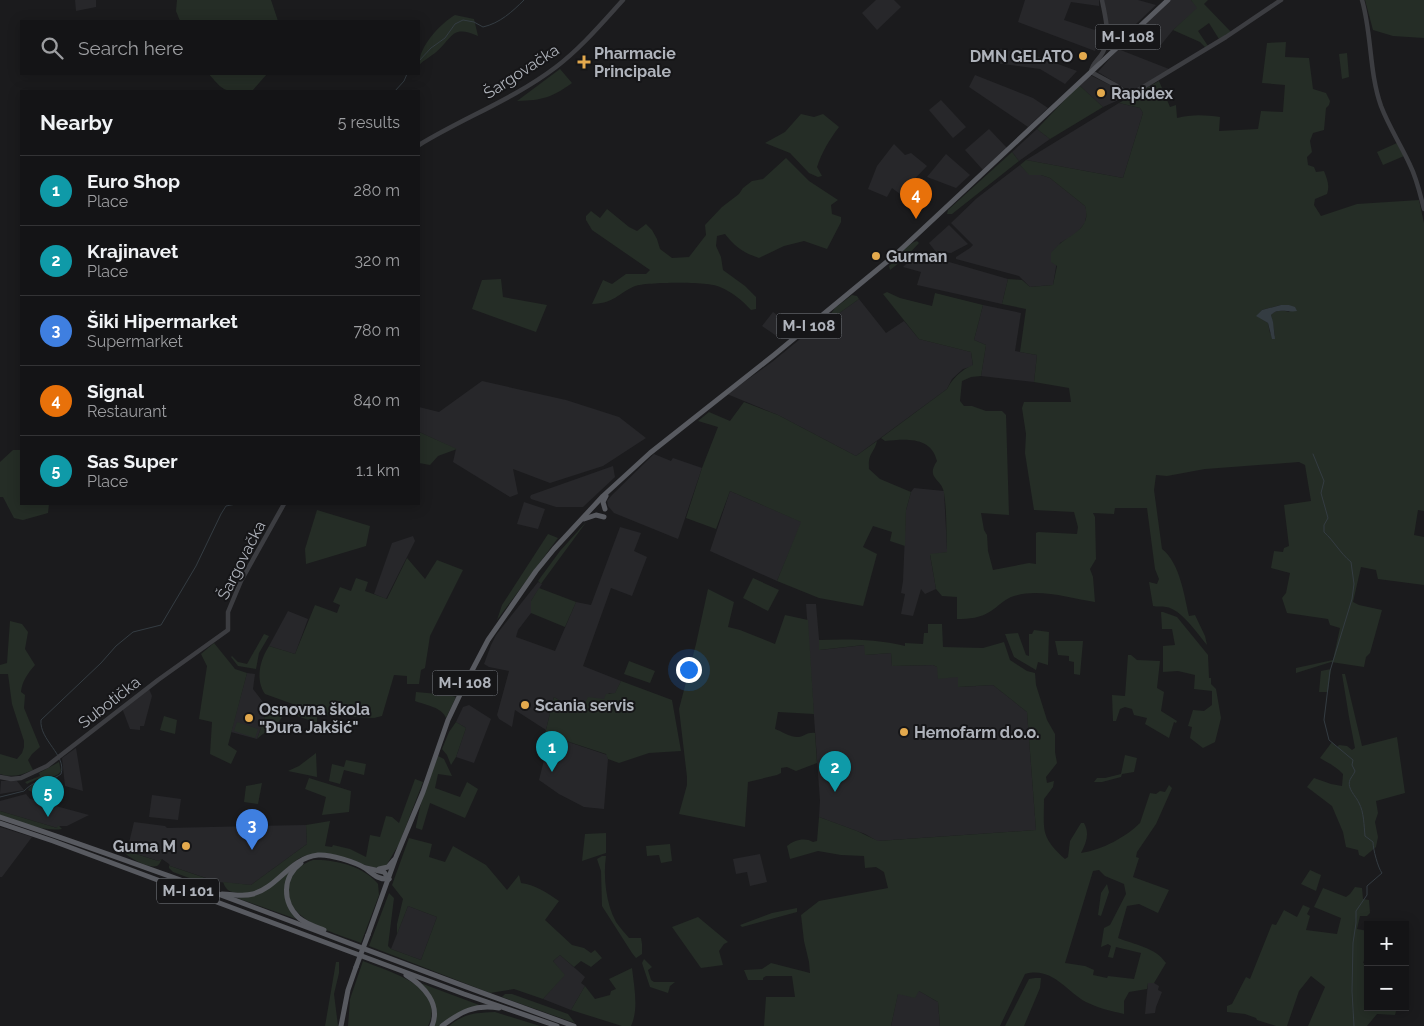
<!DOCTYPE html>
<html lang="en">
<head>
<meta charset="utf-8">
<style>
  body { margin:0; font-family:Raleway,sans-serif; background:#212123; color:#f1f3f6 }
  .controls { position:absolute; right:15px; bottom:15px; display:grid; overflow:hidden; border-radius:0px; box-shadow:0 2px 12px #0003 }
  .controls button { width:45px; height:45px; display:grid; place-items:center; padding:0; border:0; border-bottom:1px solid #333335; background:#141416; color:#f1f3f6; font:25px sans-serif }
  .you { position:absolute; left:688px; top:669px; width:18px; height:18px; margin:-12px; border:4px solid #fff; border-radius:50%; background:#1a73e8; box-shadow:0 0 0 8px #1a73e833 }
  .badge { display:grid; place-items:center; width:32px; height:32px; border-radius:50%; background:#e3a94d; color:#fff; font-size:16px; font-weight:700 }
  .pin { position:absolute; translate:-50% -41px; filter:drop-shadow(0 1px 2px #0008) }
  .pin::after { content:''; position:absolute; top:26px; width:18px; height:15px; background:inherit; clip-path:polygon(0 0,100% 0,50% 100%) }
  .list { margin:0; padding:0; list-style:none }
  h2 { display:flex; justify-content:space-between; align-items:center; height:65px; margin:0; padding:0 20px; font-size:21px }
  h2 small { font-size:16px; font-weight:400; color:#9d9ea1 }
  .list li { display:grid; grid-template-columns:32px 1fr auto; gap:15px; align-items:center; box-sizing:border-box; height:70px; padding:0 20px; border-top:1px solid #333335 }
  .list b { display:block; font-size:19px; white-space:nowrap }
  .list p { margin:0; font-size:16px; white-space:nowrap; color:#9d9ea1 }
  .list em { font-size:16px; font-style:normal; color:#9d9ea1 }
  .icon { flex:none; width:28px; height:28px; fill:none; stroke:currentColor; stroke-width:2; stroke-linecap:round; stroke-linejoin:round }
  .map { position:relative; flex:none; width:1424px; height:1026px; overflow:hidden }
  .search { position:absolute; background:#141416; box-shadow:0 2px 12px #0003; left:20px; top:20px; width:400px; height:55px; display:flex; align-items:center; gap:12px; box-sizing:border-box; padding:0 18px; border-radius:0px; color:#9d9ea1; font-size:19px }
  .panel { position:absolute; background:#141416; box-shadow:0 2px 12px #0003; left:20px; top:90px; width:400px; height:415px; border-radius:0px }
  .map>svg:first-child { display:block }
  .built { fill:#27272a }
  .green { fill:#252d26; fill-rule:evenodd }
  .water { fill:#343c42 }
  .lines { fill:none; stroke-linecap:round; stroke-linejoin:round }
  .stream { stroke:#343c42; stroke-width:1 }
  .minor { stroke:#3c3d41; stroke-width:4.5 }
  .major { stroke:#585a60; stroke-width:5 }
  .major-bridge { stroke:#585a60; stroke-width:5 }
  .poi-dot { fill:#e3a94d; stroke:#161618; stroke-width:2 }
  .labels { text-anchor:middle; stroke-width:4; stroke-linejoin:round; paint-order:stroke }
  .shield { fill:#161618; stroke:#81848a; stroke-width:1 }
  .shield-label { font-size:15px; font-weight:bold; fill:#afb3bb }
  .poi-label { font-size:16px; font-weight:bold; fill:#afb3bb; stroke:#161618; text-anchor:start }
  .street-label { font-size:16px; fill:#afb3bb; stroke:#161618 }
</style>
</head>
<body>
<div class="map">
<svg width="1424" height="1026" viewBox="0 0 1424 1026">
  <rect width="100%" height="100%" fill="#1b1b1d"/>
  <g class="built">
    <polygon points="75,0 96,0 96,7 76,11"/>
    <polygon points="876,0 894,0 901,7 877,30 862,13"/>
    <polygon points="1025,0 1099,0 1099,6 1071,2 1064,20 1101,32 1095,51 1018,22"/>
    <polygon points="1104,0 1138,0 1156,5 1117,42 1110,39"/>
    <polygon points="1171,0 1191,0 1198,8 1173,30 1160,46 1132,36"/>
    <polygon points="991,48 1028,53 1077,71 1065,84 1040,69 988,62"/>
    <polygon points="1118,49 1169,69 1131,92 1098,72"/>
    <polygon points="975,75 1033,98 1048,108 1028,127 969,87"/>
    <polygon points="1090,75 1120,90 1123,98 1103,107 1079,85"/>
    <polygon points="941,100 966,127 953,138 929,110"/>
    <polygon points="1119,103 1140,108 1143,113 1123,178 1026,160"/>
    <polygon points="989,129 1007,148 983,170 965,150"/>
    <polygon points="1037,129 1050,139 1019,161 1012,152"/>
    <polygon points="894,144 905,155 911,153 927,166 900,194 892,188 887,197 868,189 877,166"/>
    <polygon points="946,154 970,175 956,188 927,177"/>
    <polygon points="1020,165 1029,174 1041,175 1050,178 1085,206 1087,212 1085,223 1076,234 1060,243 1053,285 1030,287 1019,276 956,259 956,257 970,248 973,245 951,223 977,198"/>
    <polygon points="949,225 968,244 951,253 936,252 929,243"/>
    <polygon points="918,253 1008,279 1002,304 917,285 921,272 903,267"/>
    <polygon points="859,299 886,333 904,321 919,339 971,352 973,366 963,369 952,379 947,389 856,456 778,415 727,394 772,362 827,317 827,319 831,319"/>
    <polygon points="983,305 1021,313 1015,351 1037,355 1034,382 981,376 986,345 974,340"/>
    <polygon points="773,312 795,328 781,339 762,326"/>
    <polygon points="482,381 566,400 619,417 646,438 603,466 550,483 513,469 518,494 510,497 453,462 456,449 419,432 419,407 439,412"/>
    <polygon points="654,454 671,461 673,458 702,468 678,539 614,513 608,506 607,501 612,495"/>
    <polygon points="613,466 615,477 583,507 556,507 531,499 530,497 531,495"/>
    <polygon points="914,488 944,491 947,549 947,552 930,555 936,589 925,594 921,589 913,616 901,614 905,594 901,593 903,581 906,510 911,492"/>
    <polygon points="730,491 802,522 777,581 710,551"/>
    <polygon points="524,502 545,509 538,529 517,524"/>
    <polygon points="620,527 641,533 634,551 647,557 632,596 611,588 583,666 621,681 615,694 609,693 605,699 580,713 554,697 546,730 515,710 512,727 499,719 497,715 509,671 489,667 484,664 491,645 496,635 538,582 542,584 531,601 531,613 518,630 516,637 555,651 576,602 591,605"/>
    <polygon points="413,536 415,541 386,599 374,594 392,543"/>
    <polygon points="806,604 816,604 820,650 865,645 865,655 891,653 892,666 933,665 958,677 959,687 993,685 1027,712 1036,830 877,841 865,834 819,817 820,801"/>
    <polygon points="288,611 308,619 295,654 269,646"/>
    <polygon points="247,673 255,674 253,689 263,702 269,705 257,739 231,732"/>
    <polygon points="149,689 152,696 144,726 140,726 140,730 130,729 122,708"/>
    <polygon points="469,705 491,719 474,763 456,757 466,728 456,722 463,707"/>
    <polygon points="545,734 607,755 608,759 604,809 584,807 559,794 539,780 546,752 543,749"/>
    <polygon points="76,748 82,784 83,791 65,786 62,758"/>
    <polygon points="1,781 17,781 24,790 0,794"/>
    <polygon points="26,794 30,799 89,815 67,826 60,826 57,828 0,811 0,801"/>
    <polygon points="152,795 181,799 178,820 149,817"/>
    <polygon points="134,822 165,826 167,828 306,825 307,844 251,885 218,882 170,866 169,864 162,859 158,861 127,851"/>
    <polygon points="0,827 32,837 2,877 0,877"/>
    <polygon points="760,854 767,882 750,886 747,872 736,874 733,859"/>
    <polygon points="408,906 437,917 421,960 391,949"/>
    <polygon points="560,955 585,977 581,983 585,986 571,1010 543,999 564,975 553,961"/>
    <polygon points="1148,983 1154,983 1159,986 1158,990 1162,992 1156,1007 1155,1013 1145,1014"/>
    <polygon points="919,991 938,1002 940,1026 891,1026 898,993"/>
  </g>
  <g class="green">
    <polygon points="177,0 271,0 278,21 180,21 176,11"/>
    <polygon points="1191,0 1208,0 1204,4 1231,32 1219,39 1209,23 1198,31 1208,46 1205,47 1200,42 1173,30 1197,8"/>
    <polygon points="1365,0 1424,0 1424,38 1393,36 1373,30"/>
    <path d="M455,15l19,4 4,17c-27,-12 -25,2 -43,17 -5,4 -11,7 -16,12 0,-19 21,-41 36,-50z"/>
    <path d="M1286,42l-1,15 24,1 4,31 13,4 4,8 -1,4 -3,3 -2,22 -11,3 -3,8 2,11 -5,5 1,8 6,2 2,5 8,-1c3,8 6,14 3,23l-12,5 -1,6 7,11 36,-12 62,-4 5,23v288l-6,-1 -4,25 10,2v48l-46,-6 -2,-9 -15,-3 -8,35 6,3 23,5 -12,43 -4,4 -2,10 -33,-5 -35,11v-5l37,-8 7,-32 -10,-3 -2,-6 -41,-6 -5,-15 4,-5 4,-20 -19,-5 3,-17 9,1 1,-4 5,-2 -5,-41 27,-4 -6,-36 -6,-3 -94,7 -38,7 -11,-1 -2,15 8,59c18,14 22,46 27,67l6,-1 10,21 2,9c-10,-12 -26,-36 -41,-38 -4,-1 -9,0 -13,-1l-4,-24 8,2 2,-5 -4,-10 -8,-61h-32l-1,6 -21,-1 2,4 1,42 -6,10 3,8 2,25c-25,-4 -56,-14 -81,-6 -10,3 -15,10 -23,15 -10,7 -22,8 -34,8v-22l-15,-1 -6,-7 -6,-35 17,-2v-3c-1,-18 0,-38 -3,-56 -2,-15 -19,-14 -7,-32 -6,-25 -32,-22 -52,-20l-4,-3 66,-49c6,-11 14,-19 26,-24l-2,-13 -52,-13 -36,-45 4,-2 13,6 32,8 3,-13 48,12 -9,35 12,5 -5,31 -10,1 -9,4 -2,20 4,5h8l14,5h16l4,4 3,100 -28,-2 3,17 3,5 1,16 5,19 36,-7 7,1v-31l2,-1 39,2 1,-7 -4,-15 -40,-2 -9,-57 1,-19 -4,-26 2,-6h47l-2,-14 -35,-6 3,-27 -17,-3 6,-43 -24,-5 6,-25 14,1 8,7 23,-2 4,-19 -6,-4v-9c3,-4 7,-8 11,-11 14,-10 29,-16 23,-36l-35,-28 -9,-3h-12l-9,-10 6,-5 97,18 20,-65 -3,-5 -21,-5 40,-22 11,26 6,-2 1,13c15,-4 29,-3 43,-1l-1,14 39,-2 3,-18 22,1 2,-27 -23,-2 5,-40zM1281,305h8l3,2 -3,5c-6,-2 -14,-2 -18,3l4,21 -5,-3 -2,-10 -11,-7 5,-6z"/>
    <polygon points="1347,53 1349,77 1342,79 1339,54"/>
    <path d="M560,69l12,14c-21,15 -29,17 -55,18z"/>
    <path d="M209,74h58l-15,17c-25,0 -26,4 -43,-17z"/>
    <polygon points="1079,85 1103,107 1050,139 1037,129"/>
    <path d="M801,114l13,3 9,-3 16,13c-10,13 -17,25 -22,40l5,9 -4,1 -9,-4 -19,-20 -25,-10 20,-11z"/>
    <polygon points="1397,143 1404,156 1383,165 1377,152"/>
    <polygon points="1012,152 1019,161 952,214 947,214 948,210"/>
    <path d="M786,158l23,23 29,19 -7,5 1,9 9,3v5l-14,27 -23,-8 -20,5 -25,12c-15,-5 -24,-11 -34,-24l-8,2 -1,10 5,11 2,13 22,16 11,11v12l-5,1c-8,-9 -19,-18 -31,-23 -11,-6 -74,-5 -85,-1 -18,8 -20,17 -43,18l11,-24 9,4 14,-10h20l4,-4 -58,-40 -6,-10v-4l5,-5 9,7 7,-9 22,18 8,4 9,-7 6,6 5,9 3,10 12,9 17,-1 17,-22 -1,-10 17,-18 17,-13 4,-6 9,-7 11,-2z"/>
    <path d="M917,241l2,2 -15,16 -14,11 -1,-4c9,-8 16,-21 28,-25z"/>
    <polygon points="501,279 503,297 547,305 536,332 472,309 482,280"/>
    <polygon points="852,295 857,296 859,299 831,319 827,319 835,308"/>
    <path d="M744,402l34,13 78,41 21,-15c-3,13 -9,11 -8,28l11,10 31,13 -5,18 -1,36 -15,-5 2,-9 -19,-6 -10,21 14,7 -14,52 -44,-8 -42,-17 24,-59 -71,-31 -14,38 -30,-11 16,-50 16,-41 -20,-6 11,-9 21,9z"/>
    <polygon points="419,432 457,449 438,456 430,465 419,463"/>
    <polygon points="13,450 21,450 21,504 49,504 48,513 23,520 14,518 3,497 0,497 0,462"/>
    <polygon points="317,510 370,526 366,546 306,564 305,549"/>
    <polygon points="587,521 543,581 541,584 538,581 560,551"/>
    <polygon points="548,534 558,538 497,620 502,605"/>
    <path d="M407,558l18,21 12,-19 26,10 -33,66 -5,32 -4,2 -2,14h-12v-8l-13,-1 -12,41 -8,2 -51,-3 -58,-21c-10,-15 -5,-34 4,-48l26,8 20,-49 22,8 3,-8 -7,-3 7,-15 11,4 5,-13 12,4 -3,9 22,8z"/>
    <polygon points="753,578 779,590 768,611 743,598"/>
    <polygon points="539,588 576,602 565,627 531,613 531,601"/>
    <path d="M708,589l26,13 -6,25 12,3 35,14 10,-29 23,5 6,94 -36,-2 -3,17c7,2 15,9 24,8 6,-1 8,-5 16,-4l2,30 -21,8 -9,-4 -6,1v5l-4,2 -29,7 -3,45 -66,-13 8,-29v-8l-8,-68 17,-65z"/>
    <polygon points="1161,612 1163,612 1177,617 1208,655 1209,678 1211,678 1211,684 1216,689 1221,718 1215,742 1203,748 1190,738 1192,727 1188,726 1193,710 1204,711 1212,705 1212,691 1194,689 1195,675 1178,671 1163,672 1163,646 1175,645 1172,629 1162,629"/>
    <path d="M10,621l12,3 6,8 -3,17 10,16c-7,8 -13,16 -14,27l4,3 -1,13 16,39 -8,7 -4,6 5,10c-11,5 -21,8 -33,4v-20l17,5 5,-6 2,-6v-6l-12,-37 -4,-30h-8v-9l7,-2z"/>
    <path d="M928,624h14l1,23 40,1 21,-6 6,18 17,11 8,2 1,12 11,35 8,14v18l2,11 -11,14 1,6 7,-2 -1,6 -9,12c0,32 -4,37 21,60l3,-2 2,-16 11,-18h3c6,11 2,20 -3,30 21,-3 45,-16 59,-30l10,-30 6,1 4,-3 5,1 4,-7 3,3 -16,36 -19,28 -1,5 3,1 -6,19 36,13 -11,23 -19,-9 -12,2 -9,32c17,7 37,9 48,25l-12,20h-6l-1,6 -18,3 -5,9v13c-13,-3 -26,-6 -38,-12 -20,-11 -34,-36 -61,-28l-25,52h-60l-2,-24 -19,-11 -4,7 -17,-4 -7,32h-127l2,-29h29l-3,-21h-26l-3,2v2h-15l-4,-10 18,-1 9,-6 39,10 -1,-11 -5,-21 -3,-26 18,-14 69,-13 -4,-16 -8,-5 -11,1 -1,-12 -23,-1 -23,-4 -28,8 -3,-13c7,-6 18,-9 26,-4l4,-1 2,-24 38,14 21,10 158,-11 -9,-118 -34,-27 -35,2v-10l-20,2 -1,-12 -4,-2 -41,1 -1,-13 -26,2 -1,-10 -45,5v-10c29,-1 57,-1 86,6v-3l18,1 1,-11h4zM1099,870l6,6 19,8 2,10 -16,31 -6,3 -3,19 7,-3 3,2 -3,11 5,1 3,-11 25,6 -7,26 -26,-3 -1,2 -14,-3 1,-5 -9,-4 -20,-3 28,-92z"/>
    <polygon points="1034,630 1049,632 1048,665 1038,662 1036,670 1014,657 1005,634 1018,633 1026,655 1029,656 1029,634 1032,634"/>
    <polygon points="264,634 269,636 259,653 256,669 238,666 231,657 232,656 238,662 247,664"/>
    <polygon points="1055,641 1083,641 1080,675 1074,674 1074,662 1069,661 1069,656 1058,655"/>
    <polygon points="214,643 235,669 247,673 228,745 237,751 231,764 210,754 212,722 199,719 207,666 201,654"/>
    <polygon points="1128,655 1131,655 1137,660 1160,661 1157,688 1164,692 1161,711 1177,721 1176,723 1174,722 1169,738 1145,724 1147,718 1134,715 1132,709 1125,707 1120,709 1116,721 1113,721 1112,695 1125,696"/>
    <polygon points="629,661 655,671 650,683 624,674"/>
    <polygon points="1331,669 1328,692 1319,692 1321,671"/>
    <path d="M1342,674h3l17,72 35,-9 8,56 -29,8 2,12 -3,9 3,15 -2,10 -12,10 -5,-2 -1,-5 -12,-3 -3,-15 -11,-26 -25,-19 7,-9 17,6 11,2 1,-12c-6,-7 -15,-11 -23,-16l12,-16 5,5 2,-2 8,1 5,4 3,-2 -6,-31z"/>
    <polygon points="621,681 672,700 681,751 649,753 619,763 608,759 606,754 545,734 554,697 580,713 588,697 604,699 606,694 615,693"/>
    <path d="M416,692l33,3 7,2 -10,21c-4,-11 -21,-13 -31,-17z"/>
    <path d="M280,704l4,1c2,18 -15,23 -27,34l12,-34 9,3z"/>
    <polygon points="289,706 317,717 317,723 289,713"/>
    <polygon points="164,716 177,720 175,734 160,730"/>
    <polygon points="237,722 258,729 255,738 234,731"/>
    <polygon points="456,722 466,728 456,757 451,765 447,755 442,749 449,732"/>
    <polygon points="316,753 317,777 288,771 299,766"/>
    <polygon points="1125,755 1137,758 1134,772 1122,774 1121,777 1102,782 1094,782 1097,778 1105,778 1121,774"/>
    <polygon points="438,756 444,759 452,776 438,774 435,788 460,797 467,782 478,789 465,818 430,803 422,830 416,828 416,826 421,803"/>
    <polygon points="346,760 366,764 364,775 344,770 340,784 329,781 332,764 344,767"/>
    <path d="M59,762l2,9c-5,8 -14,5 -23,8 -4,1 -7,3 -11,5l-2,-2 15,-6 -1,-3z"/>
    <polygon points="309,778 351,791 349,812 322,815 326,797 305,789"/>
    <path d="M415,779l8,3 -24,62 -13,22 -11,2 -48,-15c-11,0 -20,1 -29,6 -17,13 -36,39 -60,34 -9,-1 -12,-3 -15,-11l28,3 56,-41 -1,-19 24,-4 -5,25 7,1 1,-2 17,4 16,8 4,-22 10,2 6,-21 6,1 7,6z"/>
    <path d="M47,781l-5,16 -14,-7c3,-7 12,-8 19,-9z"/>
    <polygon points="262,783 258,804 244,802 246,786"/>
    <path d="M0,811l57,17 1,-3 4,4c-20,3 -43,-8 -62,-14z"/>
    <polygon points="606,833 606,853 582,861 585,834"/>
    <path d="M409,838l23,6 -3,13 16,5 8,-16 33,19 21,25 12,-15 2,8c15,2 26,10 38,18l-14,19 27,25 12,3 7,5 4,-3 7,8 -11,9 -10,-6 -7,6 -14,-12 -7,6 12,14 -22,24 -29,-10 -24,4 -121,-47 20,-53 5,5 -6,48 3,3 30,11 16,-43 -29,-11 -11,28v-10l6,-25 -11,-14z"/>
    <path d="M125,843l5,1 -3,7 31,10 4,-2c-2,3 -2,5 -5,7 -8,3 -30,-9 -34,-15l-1,-4z"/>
    <polygon points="670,844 672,861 661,863 659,855 647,856 646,846"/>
    <path d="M602,856h4c-3,20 0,48 10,66 4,6 9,11 13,16h12l1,6v10l-6,4 -4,-5 -30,-47 -1,-35 -4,-12z"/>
    <path d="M313,860c21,-1 51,6 65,24l1,11 -18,48c-25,-10 -81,-23 -72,-60 4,-13 13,-19 24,-23z"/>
    <polygon points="169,865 170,866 220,883 217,886 211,886 173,872 169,868"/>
    <polygon points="291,870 285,885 296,919 237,898 247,897"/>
    <polygon points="1310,870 1321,875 1316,891 1301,884"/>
    <polygon points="1107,884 1109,892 1101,916 1098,915 1101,893"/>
    <polygon points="1355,887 1362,888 1363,899 1369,900 1370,913 1367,916 1360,916 1357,929 1368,931 1368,950 1363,963 1368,965 1368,1007 1397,1007 1395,1015 1377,1014 1367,1026 1308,1026 1325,987 1311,976 1299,991 1287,1026 1276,1026 1257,1020 1256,1018 1245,1014 1227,1012 1227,1006 1232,1004 1246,977 1250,979 1272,924 1276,925 1284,910 1297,917 1303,905 1310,908 1307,914 1310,916 1306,930 1337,934 1341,918 1314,907 1323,888 1346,897 1350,894"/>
    <polygon points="797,908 797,912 742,927 740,925 772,913"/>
    <polygon points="698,917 728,942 724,944 719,951 723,965 701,968 672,927"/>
    <polygon points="644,959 652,967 648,970 651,980 654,982 675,982 670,986 668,993 650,987 642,963"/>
    <path d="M363,961c26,11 84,25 65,65h-80l2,-27z"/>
    <polygon points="336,962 339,962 339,973 334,994 338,1026 325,1026"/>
    <path d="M632,968c2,18 7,41 -1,58h-9l-51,-16 14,-24 10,13 15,-4 1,-4 5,-2 -7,-10z"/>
    <polygon points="1035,978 1041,978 1040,988 1024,1026 1005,1026 1029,979"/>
    <polygon points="421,984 423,984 482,1006 461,1011 440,1026 434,1026 436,1016"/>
    <polygon points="505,994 512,994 568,1014 575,1023 502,997"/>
    <path d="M495,1012l45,14h-91c16,-13 26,-13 46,-14z"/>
  </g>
  <path class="water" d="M1281,305h8l6,2 2,4c-9,2 -19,-4 -26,4l2,7 2,17h-3l-4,-16 -12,-7 6,-6z"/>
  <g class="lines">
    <g class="stream">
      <path d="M419,61l12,-13 14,-10 10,-14 8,-4 11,2 9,5c17,-4 29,-15 41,-27"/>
      <polyline points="395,91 404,81 407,74"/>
      <path d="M1313,454l11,27 -3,12 7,25 -4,7v7c10,9 16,21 27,30l3,22 -2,15 -22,72 -6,49 5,20 24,20 -1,5 3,6c-1,3 -3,5 -4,7 -6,9 5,18 8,25 5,9 5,23 6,33l8,6c0,7 5,26 9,31l-15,13v9l-11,16v12l-3,20 -1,48 2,35"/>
      <path d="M0,797l24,-6c15,-15 23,-7 37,-17 6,-19 -22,-34 -20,-54l60,-57 15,-17 17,-14 28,-7 35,-59 25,-52 5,-8 10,-2"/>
    </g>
    <g class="minor">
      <path d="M1102,0c3,16 9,36 1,52 -4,8 -11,11 -12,20l26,14 13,9 96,-58 55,-37"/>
      <path d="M1362,0c10,35 7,72 19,106 8,21 20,39 29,59 7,14 10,29 14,44"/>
      <path d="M419,145c44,-27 95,-46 137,-78 25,-19 46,-44 67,-67"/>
      <polyline points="0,777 11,779 21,778 47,766 158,680 228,630 228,612 241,581 284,504"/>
    </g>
    <g class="major">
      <polyline points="605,509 603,502 606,496"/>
      <polyline points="584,519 596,515 604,517"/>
      <path d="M0,817c194,64 382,141 574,209"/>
      <polyline points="0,823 53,841 464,994 557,1026"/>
      <path d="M301,863c-19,14 -19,39 -2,55 7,6 17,9 25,12"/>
      <polyline points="366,868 384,872 389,879"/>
      <polyline points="379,869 388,867 394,860"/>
      <path d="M222,894c11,0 20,3 31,0 25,-7 37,-36 65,-39 12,-1 37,7 47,13 8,6 13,12 24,11"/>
      <polyline points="368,935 396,857 423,792 448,720 466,682 488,640 536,571 554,549 603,496 650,453 774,355 895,255 1168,0"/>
      <path d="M406,975c18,11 35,29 26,51"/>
      <polyline points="341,1026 348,990 356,967"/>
      <path d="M442,1026c18,-14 33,-22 57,-18"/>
    </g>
    <polyline class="major-bridge" points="356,967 368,935"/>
  </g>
  <g class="poi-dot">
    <circle cx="1083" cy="56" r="5"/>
    <path d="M581.5 54.5h5v5h5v5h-5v5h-5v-5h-5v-5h5z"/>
    <circle cx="1101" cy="93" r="5"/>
    <circle cx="876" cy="256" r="5"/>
    <circle cx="525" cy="705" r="5"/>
    <circle cx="249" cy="718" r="5"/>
    <circle cx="904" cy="732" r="5"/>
    <circle cx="186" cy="846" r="5"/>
  </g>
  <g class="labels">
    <g class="shield">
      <rect x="1095.5" y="24.5" width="65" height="25" rx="4"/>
      <rect x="776.5" y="313.5" width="65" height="25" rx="4"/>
      <rect x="432.5" y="670.5" width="65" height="25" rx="4"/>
      <rect x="157" y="878.5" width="62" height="25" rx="4"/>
    </g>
    <g class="shield-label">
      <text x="1128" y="42">M-I 108</text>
      <text x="809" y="331">M-I 108</text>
      <text x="465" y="688">M-I 108</text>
      <text x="188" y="896">M-I 101</text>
    </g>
    <g class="poi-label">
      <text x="594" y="59">Pharmacie<tspan x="594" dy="18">Principale</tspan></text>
      <text x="1073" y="62" text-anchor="end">DMN GELATO</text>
      <text x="1111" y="99">Rapidex</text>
      <text x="886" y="262">Gurman</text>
      <text x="535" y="711">Scania servis</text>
      <text x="259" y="715">Osnovna škola<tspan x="259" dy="18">"Đura Jakšić"</tspan></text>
      <text x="914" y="738">Hemofarm d.o.o.</text>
      <text x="176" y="852" text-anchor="end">Guma M</text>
    </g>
    <g class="street-label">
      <text transform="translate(521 71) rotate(-33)" y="6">Šargovačka</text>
      <text transform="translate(241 560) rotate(-63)" y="6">Šargovačka</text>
      <text transform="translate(109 702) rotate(-38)" y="6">Subotička</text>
    </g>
  </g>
</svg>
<div class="controls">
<button>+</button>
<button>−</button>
</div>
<div class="you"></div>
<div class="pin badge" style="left:552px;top:772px;background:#0f9aa8">1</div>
<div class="pin badge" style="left:835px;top:792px;background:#0f9aa8">2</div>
<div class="pin badge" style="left:252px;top:850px;background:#3f7fe0">3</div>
<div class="pin badge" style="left:916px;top:219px;background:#e8710a">4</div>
<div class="pin badge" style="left:48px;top:817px;background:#0f9aa8">5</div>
<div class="search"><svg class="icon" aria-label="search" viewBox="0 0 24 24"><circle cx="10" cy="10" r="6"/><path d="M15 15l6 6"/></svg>Search here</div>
<section class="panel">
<h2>Nearby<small>5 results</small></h2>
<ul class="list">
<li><span class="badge" style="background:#0f9aa8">1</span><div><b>Euro Shop</b><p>Place</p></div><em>280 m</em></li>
<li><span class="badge" style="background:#0f9aa8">2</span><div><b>Krajinavet</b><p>Place</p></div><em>320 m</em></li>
<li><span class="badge" style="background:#3f7fe0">3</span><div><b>Šiki Hipermarket</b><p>Supermarket</p></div><em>780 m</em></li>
<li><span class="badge" style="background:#e8710a">4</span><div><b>Signal</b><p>Restaurant</p></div><em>840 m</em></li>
<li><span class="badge" style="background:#0f9aa8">5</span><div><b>Sas Super</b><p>Place</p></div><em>1.1 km</em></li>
</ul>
</section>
</div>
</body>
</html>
